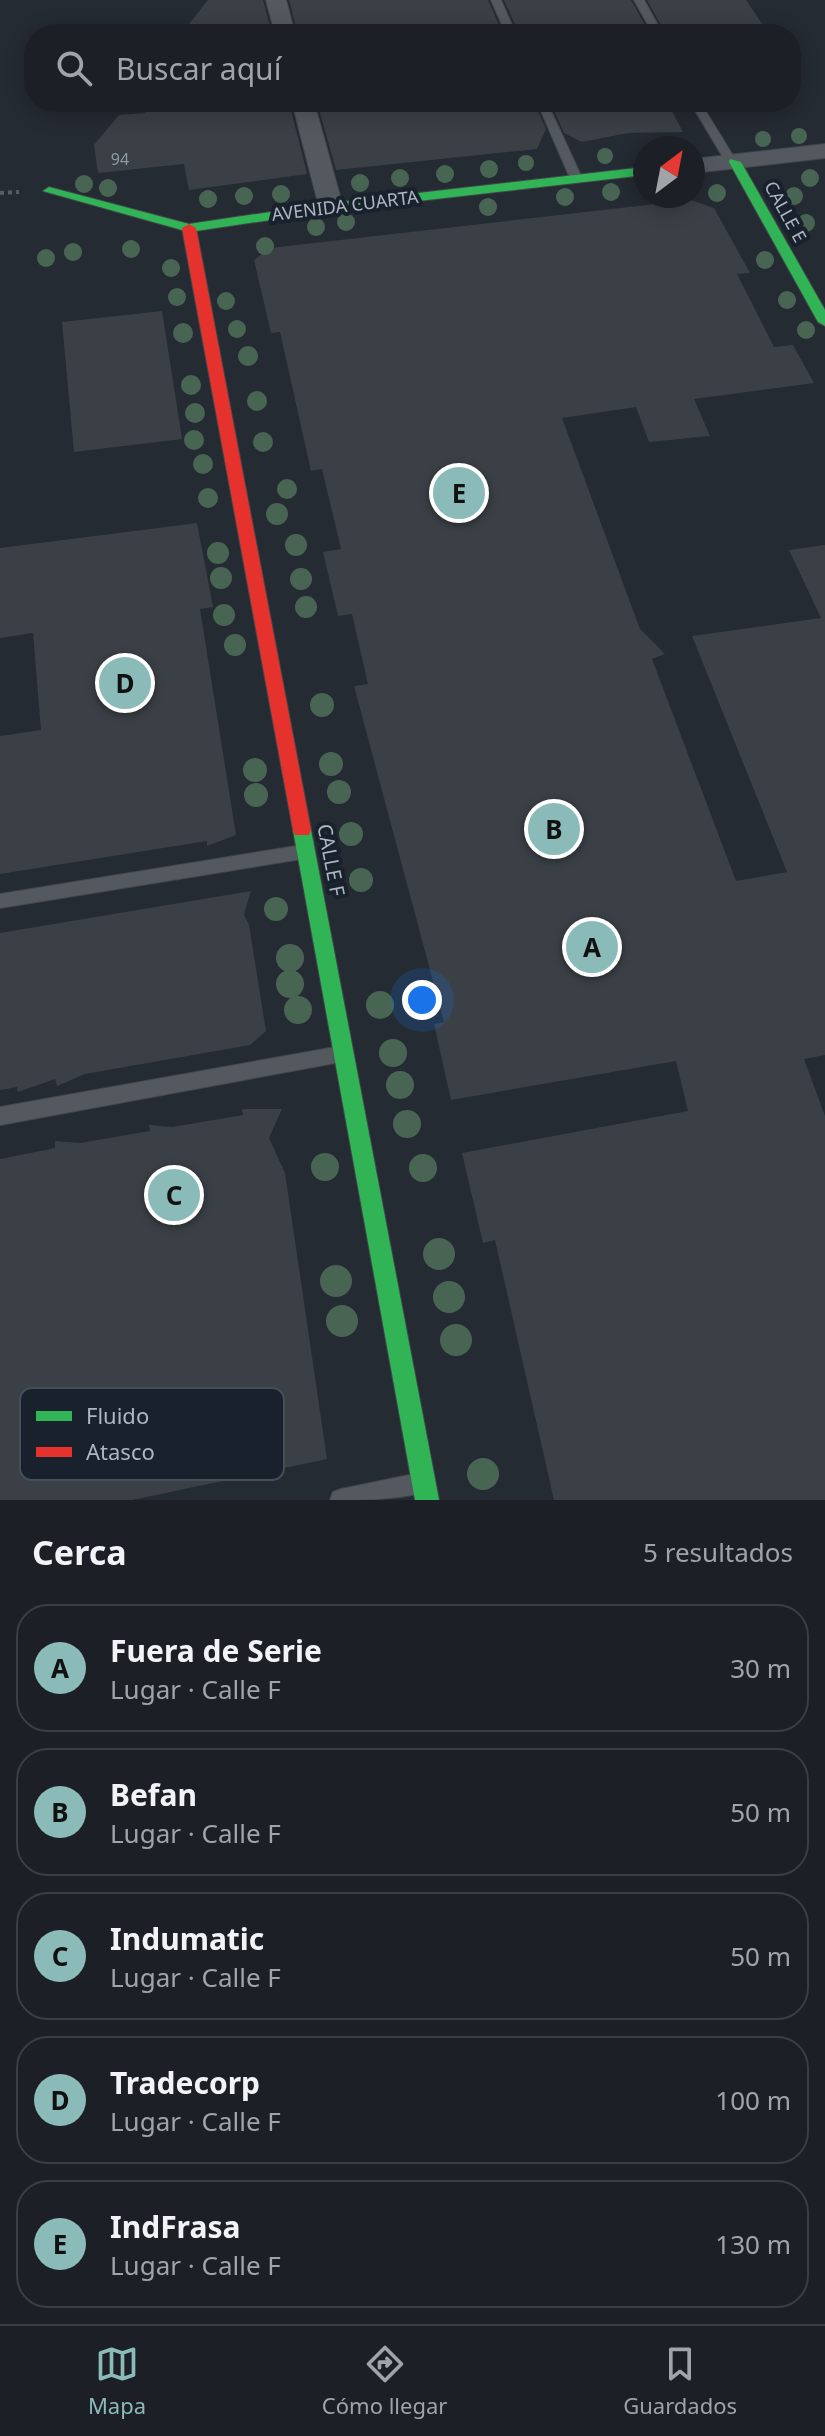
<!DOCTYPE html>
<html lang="es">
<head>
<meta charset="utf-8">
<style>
  body { margin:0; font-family:"Noto Sans",sans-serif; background:#25282e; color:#f1f3f6 }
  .compass { position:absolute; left:633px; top:136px; width:72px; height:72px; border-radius:50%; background:#1c2026; box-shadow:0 4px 20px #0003; rotate:32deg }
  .you { position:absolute; left:422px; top:1000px; width:28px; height:28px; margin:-20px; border:6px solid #fff; border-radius:50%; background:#1a73e8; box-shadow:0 0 0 12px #1a73e833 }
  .badge { display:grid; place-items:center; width:52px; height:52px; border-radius:50%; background:#8bbbb9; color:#111; font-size:26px; font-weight:700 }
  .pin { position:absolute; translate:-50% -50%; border:4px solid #fff; box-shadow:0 2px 8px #0006 }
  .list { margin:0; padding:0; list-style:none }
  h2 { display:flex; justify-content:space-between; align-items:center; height:104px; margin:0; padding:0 32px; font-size:34px }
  h2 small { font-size:26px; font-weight:400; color:#a0a3a7 }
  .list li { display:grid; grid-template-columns:52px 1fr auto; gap:24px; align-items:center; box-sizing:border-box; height:128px; margin:0 16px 16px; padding:0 16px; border:2px solid #3a3e43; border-radius:32px }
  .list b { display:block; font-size:30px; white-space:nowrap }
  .list p { margin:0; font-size:26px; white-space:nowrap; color:#a0a3a7 }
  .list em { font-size:26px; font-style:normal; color:#a0a3a7 }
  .icon { flex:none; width:44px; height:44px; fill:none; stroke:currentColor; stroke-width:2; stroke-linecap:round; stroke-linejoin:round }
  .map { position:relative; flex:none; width:825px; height:1500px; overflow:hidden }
  .search { position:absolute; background:#1c2026; box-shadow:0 4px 20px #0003; left:24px; right:24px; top:24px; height:88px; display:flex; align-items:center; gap:20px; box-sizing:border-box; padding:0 28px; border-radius:32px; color:#a0a3a7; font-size:30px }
  .sheet { height:824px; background:#1c2026 }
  nav { display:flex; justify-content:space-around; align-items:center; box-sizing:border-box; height:112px; border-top:2px solid #3a3e43; background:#1c2026; font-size:22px; color:#a0a3a7 }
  nav a { display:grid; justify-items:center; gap:4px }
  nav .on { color:#8bbbb9 }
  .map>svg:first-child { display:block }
  .building { fill:#3a4046 }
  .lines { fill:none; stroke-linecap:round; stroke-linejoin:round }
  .lane-casing { stroke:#42474c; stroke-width:2 }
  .street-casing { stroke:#42474c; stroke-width:2 }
  .fast-casing { stroke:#42474c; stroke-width:2 }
  .jam-casing { stroke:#42474c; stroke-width:2 }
  .path { stroke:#585e63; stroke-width:4; stroke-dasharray:4 4; stroke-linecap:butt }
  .lane { fill:#545960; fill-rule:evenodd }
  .street { fill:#545960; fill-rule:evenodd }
  .fast { fill:#30b455; fill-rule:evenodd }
  .jam { fill:#e5322d; fill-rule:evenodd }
  .tree { fill:#486553 }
  .labels { text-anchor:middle; stroke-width:8; stroke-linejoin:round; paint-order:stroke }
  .number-label { font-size:16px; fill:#9099a4 }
  .far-street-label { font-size:18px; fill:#adb7c4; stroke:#19222c }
  .street-label { font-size:20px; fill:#adb7c4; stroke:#19222c }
  .key { fill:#19222c; stroke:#454f5a; stroke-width:2 }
  .key-label { font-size:22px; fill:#adb7c4 }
</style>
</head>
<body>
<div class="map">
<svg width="825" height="1500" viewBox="0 0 825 1500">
  <rect width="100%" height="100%" fill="#252b32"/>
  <g class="building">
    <polygon points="208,0 263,0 272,34 181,34"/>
    <polygon points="289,0 488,0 503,34 298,34"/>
    <polygon points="504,0 631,0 650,34 519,34"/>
    <polygon points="647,0 746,0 769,34 666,34"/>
    <polygon points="143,102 289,102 307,174 189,190 184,164 98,173 94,145 119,115 145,113"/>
    <polygon points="317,102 534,102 546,129 537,149 336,170"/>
    <polygon points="550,102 667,102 683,132 628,133 582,142 564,133"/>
    <polygon points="691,200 714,208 750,273 737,274 774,347 793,345 814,383 694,399 710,436 649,442 636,407 562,418 640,629 665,654 652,659 736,881 787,872 692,636 821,618 789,550 825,545 825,1055 804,1059 825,1116 825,1500 554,1500 495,1240 483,1243 462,1153 688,1111 676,1061 451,1100 434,1024 444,1022 354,686 368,684 352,614 338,616 323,552 341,549 333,515 322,469 311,471 280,332 271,333 254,260 270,248"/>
    <polygon points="162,311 182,439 74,452 62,322"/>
    <polygon points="197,523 213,607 200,609 236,835 207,846 207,841 0,874 0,736 41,730 33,633 0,638 0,548"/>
    <polygon points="251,891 244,914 249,925 266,1031 250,1045 85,1074 57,1086 55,1079 18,1092 17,1087 0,1090 0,933"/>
    <polygon points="242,1109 282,1109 269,1138 285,1173 327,1459 132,1500 0,1500 0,1159 55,1148 55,1141 80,1143 150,1131 149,1125 173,1127 243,1115"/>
  </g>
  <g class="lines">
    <g class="lane-casing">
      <g id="lane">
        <polygon points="491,0 501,0 516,34 506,34"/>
        <polygon points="634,0 644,0 663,34 653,34"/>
        <polygon points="537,102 547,102 582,178 580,180 570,178"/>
        <polygon points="690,102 700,102 737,162 735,164 727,164"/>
        <polygon points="302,845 308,847 310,852 308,857 302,859 0,908 0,894"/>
        <polygon points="341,1046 348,1048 350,1054 348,1060 341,1062 0,1125 0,1107"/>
        <path d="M414,1474l8,3 3,8 -3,8c-29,7 -62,7 -92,7l3,-8 8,-3z"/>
      </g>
    </g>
    <g class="street-casing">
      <g id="street">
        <polygon points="266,0 286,0 295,34 275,34"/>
        <polygon points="292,102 314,102 343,207 339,212 323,212 319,207"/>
        <polygon points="825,144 825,158 693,173 693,159"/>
      </g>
    </g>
    <g class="fast-casing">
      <g id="fast">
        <polygon points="730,159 741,162 825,310 825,326 818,322 729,162"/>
        <polygon points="645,167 645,175 331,211 189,232 43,191 49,187 189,224 331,203"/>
        <polygon points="302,822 309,825 311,830 439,1500 415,1500 293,830 295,825"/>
      </g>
    </g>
    <g class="jam-casing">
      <polygon id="jam" points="189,224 196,228 311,830 309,835 295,835 293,830 182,228"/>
    </g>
    <polyline class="path" points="0,193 19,192"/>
    <use href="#lane" class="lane"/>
    <use href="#street" class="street"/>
    <use href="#fast" class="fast"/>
    <use href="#jam" class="jam"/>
  </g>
  <g class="tree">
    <circle cx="799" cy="136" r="8"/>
    <circle cx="763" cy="139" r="8"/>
    <circle cx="605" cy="156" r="8"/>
    <circle cx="526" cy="163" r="8"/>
    <circle cx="489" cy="169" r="9"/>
    <circle cx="445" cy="174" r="9"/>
    <circle cx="400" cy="178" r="9"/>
    <circle cx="810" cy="178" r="9"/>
    <circle cx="360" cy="183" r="9"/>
    <circle cx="84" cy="184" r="9"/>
    <circle cx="108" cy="188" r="9"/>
    <circle cx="611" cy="192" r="9"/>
    <circle cx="717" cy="193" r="9"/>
    <circle cx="281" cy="194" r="9"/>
    <circle cx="244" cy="196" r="9"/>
    <circle cx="794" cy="196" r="9"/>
    <circle cx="565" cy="197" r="9"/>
    <circle cx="208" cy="199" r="9"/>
    <circle cx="488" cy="207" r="9"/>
    <circle cx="346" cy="222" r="9"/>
    <circle cx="806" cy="223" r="9"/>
    <circle cx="316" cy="227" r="9"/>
    <circle cx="265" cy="246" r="9"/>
    <circle cx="131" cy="249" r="9"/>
    <circle cx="73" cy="252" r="9"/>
    <circle cx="46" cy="258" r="9"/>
    <circle cx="765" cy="260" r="9"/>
    <circle cx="171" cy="268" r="9"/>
    <circle cx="177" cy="297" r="9"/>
    <circle cx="787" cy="300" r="9"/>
    <circle cx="226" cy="301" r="9"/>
    <circle cx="237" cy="329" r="9"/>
    <circle cx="806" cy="330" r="9"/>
    <circle cx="183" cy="333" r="10"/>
    <circle cx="248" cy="356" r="10"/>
    <circle cx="191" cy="385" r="10"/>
    <circle cx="257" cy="401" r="10"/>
    <circle cx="195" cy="413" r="10"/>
    <circle cx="194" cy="440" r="10"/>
    <circle cx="263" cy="442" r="10"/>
    <circle cx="203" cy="464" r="10"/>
    <circle cx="287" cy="489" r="10"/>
    <circle cx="208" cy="498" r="10"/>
    <circle cx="277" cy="514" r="11"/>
    <circle cx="296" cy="545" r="11"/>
    <circle cx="218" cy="553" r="11"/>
    <circle cx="221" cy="578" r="11"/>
    <circle cx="301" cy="579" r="11"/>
    <circle cx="306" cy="607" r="11"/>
    <circle cx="224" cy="615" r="11"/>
    <circle cx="235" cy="645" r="11"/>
    <circle cx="322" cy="705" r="12"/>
    <circle cx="331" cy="764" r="12"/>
    <circle cx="255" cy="770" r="12"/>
    <circle cx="339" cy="792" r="12"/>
    <circle cx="256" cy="795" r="12"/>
    <circle cx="351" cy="834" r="12"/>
    <circle cx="361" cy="880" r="12"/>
    <circle cx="276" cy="909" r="12"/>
    <circle cx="290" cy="958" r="14"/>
    <circle cx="290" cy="984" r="14"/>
    <circle cx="380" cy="1005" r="14"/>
    <circle cx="298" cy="1010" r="14"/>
    <circle cx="393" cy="1053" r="14"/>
    <circle cx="400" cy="1085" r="14"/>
    <circle cx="407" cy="1124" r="14"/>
    <circle cx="325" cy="1167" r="14"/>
    <circle cx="423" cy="1168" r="14"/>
    <circle cx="439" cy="1254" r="16"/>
    <circle cx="336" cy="1281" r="16"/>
    <circle cx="449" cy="1297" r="16"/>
    <circle cx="342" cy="1321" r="16"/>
    <circle cx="456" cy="1340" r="16"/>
    <circle cx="483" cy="1474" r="16"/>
  </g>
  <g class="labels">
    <g class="number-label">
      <text x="120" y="165">94</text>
    </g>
    <g class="far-street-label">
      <text transform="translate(345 206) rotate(-7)" y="6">AVENIDA CUARTA</text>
      <text transform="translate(785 212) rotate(61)" y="6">CALLE E</text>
    </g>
    <g class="street-label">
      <text transform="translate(331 860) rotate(79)" y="7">CALLE F</text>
    </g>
  </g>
  <rect x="20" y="1388" width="264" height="92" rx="12" class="key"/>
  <rect x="36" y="1411" width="36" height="10" fill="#30b455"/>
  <rect x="36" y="1447" width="36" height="10" fill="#e5322d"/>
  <g class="key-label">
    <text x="86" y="1424">Fluido</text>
    <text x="86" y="1460">Atasco</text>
  </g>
</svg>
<svg class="compass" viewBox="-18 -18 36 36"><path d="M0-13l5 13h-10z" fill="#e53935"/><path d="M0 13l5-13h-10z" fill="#a0a3a7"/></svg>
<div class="you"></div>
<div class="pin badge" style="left:592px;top:947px">A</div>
<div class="pin badge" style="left:554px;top:829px">B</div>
<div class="pin badge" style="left:174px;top:1195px">C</div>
<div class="pin badge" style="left:125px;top:683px">D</div>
<div class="pin badge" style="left:459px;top:493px">E</div>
<div class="search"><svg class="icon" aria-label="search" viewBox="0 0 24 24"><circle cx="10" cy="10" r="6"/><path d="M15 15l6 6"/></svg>Buscar aquí</div>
</div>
<section class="sheet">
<h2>Cerca<small>5 resultados</small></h2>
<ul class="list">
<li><span class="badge">A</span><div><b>Fuera de Serie</b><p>Lugar · Calle F</p></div><em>30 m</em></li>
<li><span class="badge">B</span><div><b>Befan</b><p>Lugar · Calle F</p></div><em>50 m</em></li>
<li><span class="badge">C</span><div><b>Indumatic</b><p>Lugar · Calle F</p></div><em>50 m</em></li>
<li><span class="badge">D</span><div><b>Tradecorp</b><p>Lugar · Calle F</p></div><em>100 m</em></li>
<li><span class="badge">E</span><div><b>IndFrasa</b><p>Lugar · Calle F</p></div><em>130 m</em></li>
</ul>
</section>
<nav>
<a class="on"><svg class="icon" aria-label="map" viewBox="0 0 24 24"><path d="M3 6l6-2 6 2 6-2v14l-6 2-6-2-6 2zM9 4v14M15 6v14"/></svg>Mapa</a>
<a><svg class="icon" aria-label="directions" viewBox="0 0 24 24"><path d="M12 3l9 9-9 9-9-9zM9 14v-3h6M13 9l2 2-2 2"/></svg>Cómo llegar</a>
<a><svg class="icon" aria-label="saved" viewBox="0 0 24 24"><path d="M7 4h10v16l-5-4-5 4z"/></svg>Guardados</a>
</nav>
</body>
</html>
